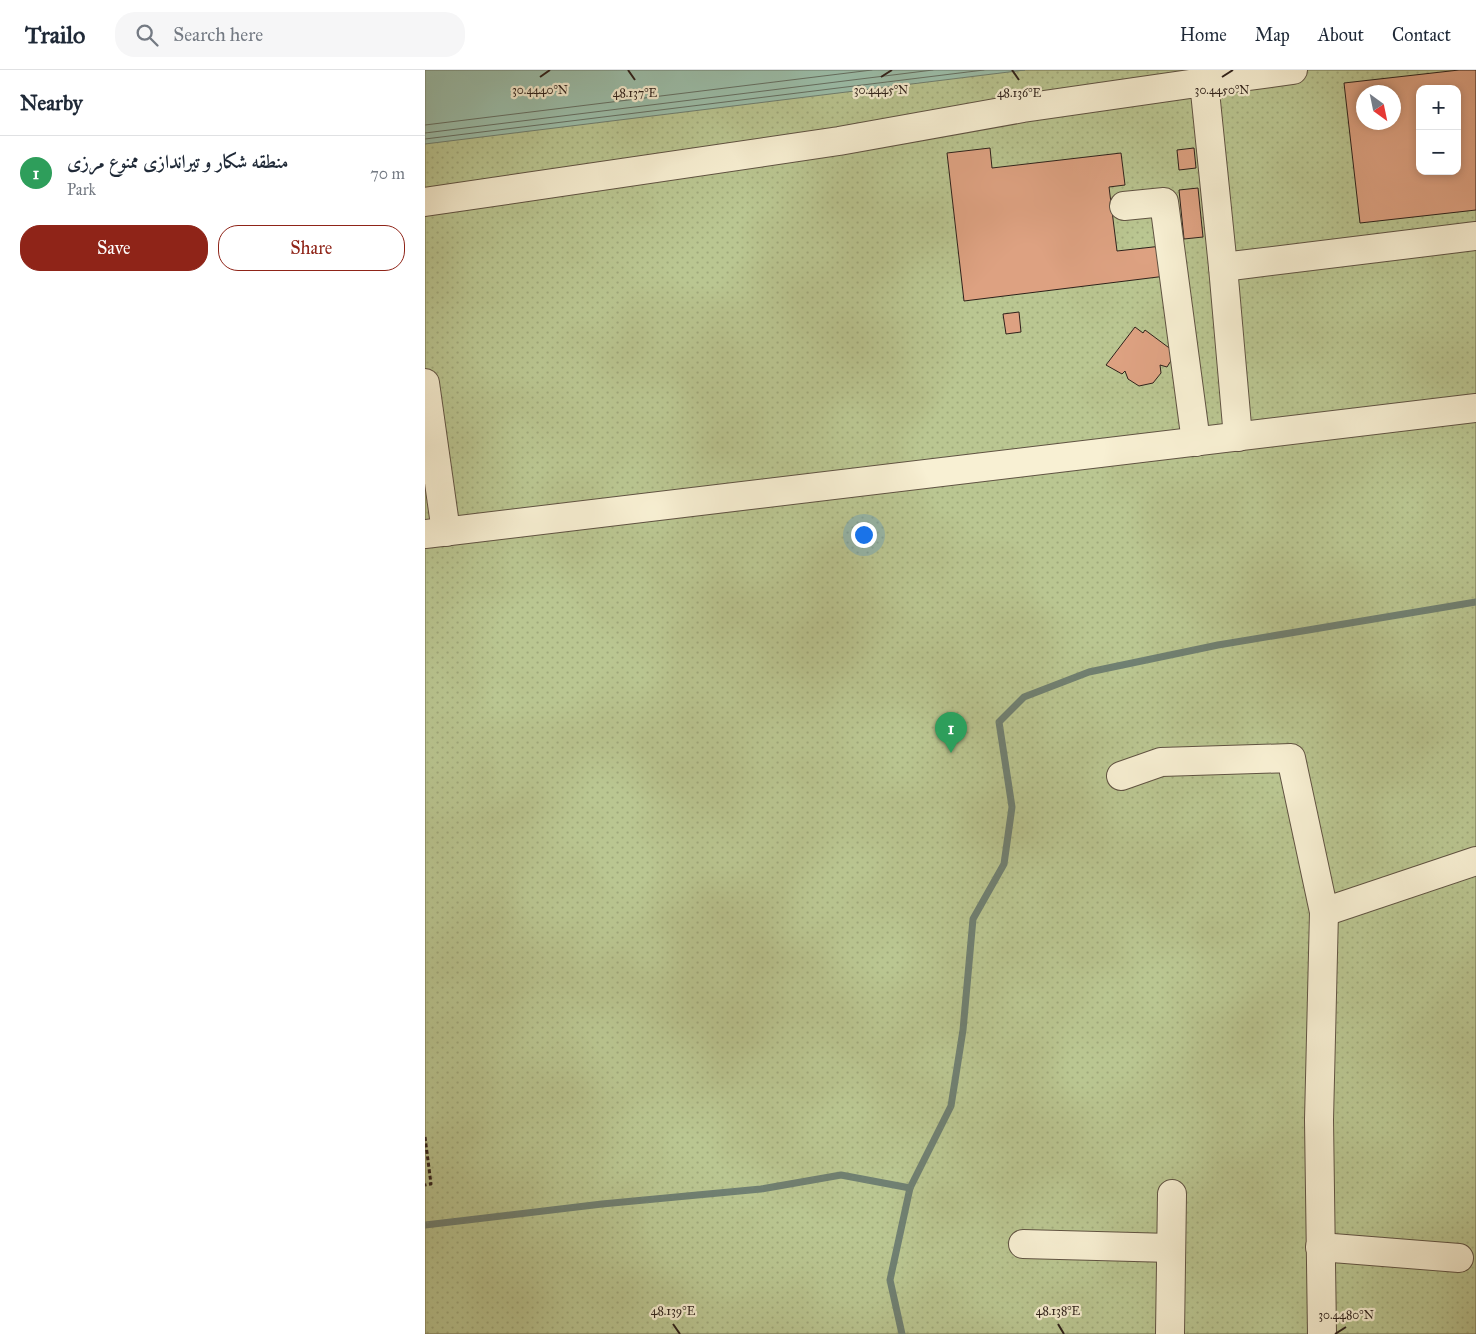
<!DOCTYPE html>
<html lang="en">
<head>
<meta charset="utf-8">
<style>
  body { margin:0; font-family:"IM FELL Great Primer",Amiri,serif; background:#f6f6f7; color:#1f2937 }
  .controls { position:absolute; right:15px; top:15px; display:grid; overflow:hidden; border-radius:10px; box-shadow:0 2px 8px #0003 }
  .controls button { width:45px; height:45px; display:grid; place-items:center; padding:0; border:0; border-bottom:1px solid #e0e1e3; background:#fff; color:#1f2937; font:25px sans-serif }
  .compass { position:absolute; left:931px; top:15px; width:45px; height:45px; border-radius:50%; background:#fff; box-shadow:0 2px 8px #0003; rotate:147deg }
  .you { position:absolute; left:438px; top:464px; width:18px; height:18px; margin:-12px; border:4px solid #fff; border-radius:50%; background:#1a73e8; box-shadow:0 0 0 8px #1a73e833 }
  .badge { display:grid; place-items:center; width:32px; height:32px; border-radius:50%; background:#8f2418; color:#fff; font-size:16px; font-weight:700 }
  .pin { position:absolute; translate:-50% -41px; filter:drop-shadow(0 1px 2px #0008) }
  .pin::after { content:''; position:absolute; top:26px; width:18px; height:15px; background:inherit; clip-path:polygon(0 0,100% 0,50% 100%) }
  .list { margin:0; padding:0; list-style:none }
  h2 { display:flex; justify-content:space-between; align-items:center; height:65px; margin:0; padding:0 20px; font-size:21px }
  h2 small { font-size:16px; font-weight:400; color:#747a83 }
  .list li { display:grid; grid-template-columns:32px 1fr auto; gap:15px; align-items:center; box-sizing:border-box; height:75px; padding:0 20px; border-top:1px solid #e0e1e3 }
  .list b { display:block; font-size:19px; white-space:nowrap }
  .list p { margin:0; font-size:16px; white-space:nowrap; color:#747a83 }
  .list em { font-size:16px; font-style:normal; color:#747a83 }
  .actions { display:flex; gap:10px; padding:15px 20px }
  .actions a { flex:1; padding:11px 0; border:1px solid #8f2418; border-radius:20px; text-align:center; font-size:18px; color:#8f2418 }
  .actions .main { background:#8f2418; color:#fff }
  .icon { flex:none; width:28px; height:28px; fill:none; stroke:currentColor; stroke-width:2; stroke-linecap:round; stroke-linejoin:round }
  .map { position:relative; flex:none; width:1051px; height:1264px; overflow:hidden }
  header { display:flex; align-items:center; gap:30px; box-sizing:border-box; height:70px; padding:0 25px; background:#fff; border-bottom:1px solid #e0e1e3 }
  header strong { font-size:24px }
  nav { display:flex; gap:28px; margin-inline-start:auto; font-size:18px }
  .search { width:350px; height:45px; background:#f6f6f7; display:flex; align-items:center; gap:12px; box-sizing:border-box; padding:0 18px; border-radius:20px; color:#747a83; font-size:19px }
  main { display:flex }
  aside { flex:1; background:#fff }
  .map>svg:first-child { display:block }
  .grass { fill:url(#grass-dots); stroke:#747456; fill-rule:evenodd }
  .water { fill:#9cc0ac; stroke:#708072 }
  .lines { fill:none; stroke-linecap:round; stroke-linejoin:round }
  .shore { stroke:#657064; stroke-width:1 }
  .stream { stroke:#708072; stroke-width:7 }
  .building { fill:#dda181; stroke:#2e211b; fill-rule:evenodd }
  .minor-casing { stroke:#605343; stroke-width:30 }
  .path { stroke:#2e211b; stroke-width:3; stroke-dasharray:4 2.5; stroke-linecap:butt }
  .minor { stroke:#f8f0d3; stroke-width:28 }
  .ticks { fill:none; stroke:#2e211b; stroke-width:2 }
  .ticks-label { font-size:12px; text-anchor:middle; fill:#2e211b; stroke:#f8f0d3; stroke-width:4.5; stroke-linejoin:round; paint-order:stroke }
</style>
</head>
<body>
<header>
<strong>Trailo</strong>
<div class="search"><svg class="icon" aria-label="search" viewBox="0 0 24 24"><circle cx="10" cy="10" r="6"/><path d="M15 15l6 6"/></svg>Search here</div>
<nav><a>Home</a><a>Map</a><a>About</a><a>Contact</a></nav>
</header>
<main>
<aside>
<h2>Nearby<small></small></h2>
<ul class="list">
<li><span class="badge" style="background:#2e9e5b">1</span><div><b>منطقه شکار و تیراندازی ممنوع مرزی</b><p>Park</p></div><em>70 m</em></li>
</ul>
<div class="actions"><a class="main">Save</a><a>Share</a></div>
</aside>
<div class="map">
<svg width="1051" height="1264" viewBox="0 0 1051 1264">
  <defs>
    <pattern id="grass-dots" width="8" height="8" patternUnits="userSpaceOnUse" patternTransform="scale(1.25)"><rect width="8" height="8" fill="#bac691"/><path d="M2 2h.1M6 6h.1" fill="none" stroke="#a0aa7c" stroke-width="1.8" stroke-linecap="round"/></pattern>
  </defs>
  <rect width="100%" height="100%" fill="#f4e8bc"/>
  <filter id="stains"><feTurbulence type="fractalNoise" baseFrequency=".004" numOctaves="4"/><feColorMatrix values="0 0 0 0 .2 0 0 0 0 .09 0 0 0 0 .02 0 0 0 .5 -.17"/></filter>
  <radialGradient id="worn" r=".72"><stop offset=".6" stop-color="#630" stop-opacity="0"/><stop offset="1" stop-color="#630" stop-opacity=".3"/></radialGradient>
  <path class="grass" d="M0,0h1051v1264h-1051zM995,19h37v82h-37zM938,22h30v30h-30z"/>
  <polygon class="water" points="0,0 600,0 0,74"/>
  <g class="lines">
    <g class="shore">
      <polyline points="0,55 447,0"/>
      <polyline points="0,63 508,0"/>
      <polyline points="0,69 559,0"/>
    </g>
    <g class="stream">
      <polyline points="0,1155 177,1134 336,1119 416,1105 485,1118"/>
      <polyline points="477,1264 465,1210 485,1118 526,1036 538,960 548,849 579,794 587,737 574,652 599,627 664,602 793,575 1051,532"/>
    </g>
  </g>
  <g class="building">
    <path d="M1034,0h17v140l-116,13 -16,-140zM995,19h37v82h-37zM938,22h30v30h-30z"/>
    <polygon points="565,78 567,98 696,83 700,115 684,117 692,181 737,176 741,206 539,231 522,83"/>
    <polygon points="769,78 771,98 754,100 752,80"/>
    <polygon points="773,118 778,167 759,169 754,120"/>
    <polygon points="594,242 596,262 581,264 578,244"/>
    <polygon points="710,257 718,263 720,260 751,283 742,297 735,295 736,303 728,313 714,316 703,309 700,301 697,304 681,295"/>
  </g>
  <g class="lines">
    <g class="minor-casing">
      <g id="minor">
        <polyline points="779,12 868,0"/>
        <polyline points="0,132 414,71 598,38 779,12 798,197 813,367"/>
        <polyline points="699,136 739,132 771,372"/>
        <polyline points="798,197 1051,166"/>
        <polyline points="0,313 21,462"/>
        <polyline points="0,464 1051,338"/>
        <polyline points="696,706 736,692 866,688 899,842 1051,791"/>
        <polyline points="598,1174 746,1178"/>
        <polyline points="895,1177 1034,1188"/>
        <polyline points="745,1264 747,1124"/>
        <polyline points="897,1264 894,1050 899,842"/>
      </g>
    </g>
    <polyline class="path" points="0,1067 6,1114 0,1115"/>
    <use href="#minor" class="minor"/>
  </g>
  <path class="ticks" d="M203,0l7,10M587,0l7,10M115,7l10,-7M456,7l11,-7M797,7l11,-7M248,1254l7,10M633,1254l6,10M910,1264l11,-7"/>
  <g class="ticks-label">
    <text x="115" y="24">30.4440°N</text>
    <text x="797" y="24">30.4450°N</text>
    <text x="456" y="24">30.4445°N</text>
    <text x="594" y="27">48.136°E</text>
    <text x="210" y="27">48.137°E</text>
    <text x="248" y="1245">48.139°E</text>
    <text x="633" y="1245">48.138°E</text>
    <text x="921" y="1249">30.4480°N</text>
  </g>
  <rect width="100%" height="100%" filter="url(#stains)"/>
  <rect width="100%" height="100%" fill="url(#worn)"/>
</svg>
<div class="controls">
<button>+</button>
<button>−</button>
</div>
<svg class="compass" viewBox="-18 -18 36 36"><path d="M0-13l5 13h-10z" fill="#e53935"/><path d="M0 13l5-13h-10z" fill="#747a83"/></svg>
<div class="you"></div>
<div class="pin badge" style="left:526px;top:683px;background:#2e9e5b">1</div>
</div>
</main>
</body>
</html>
